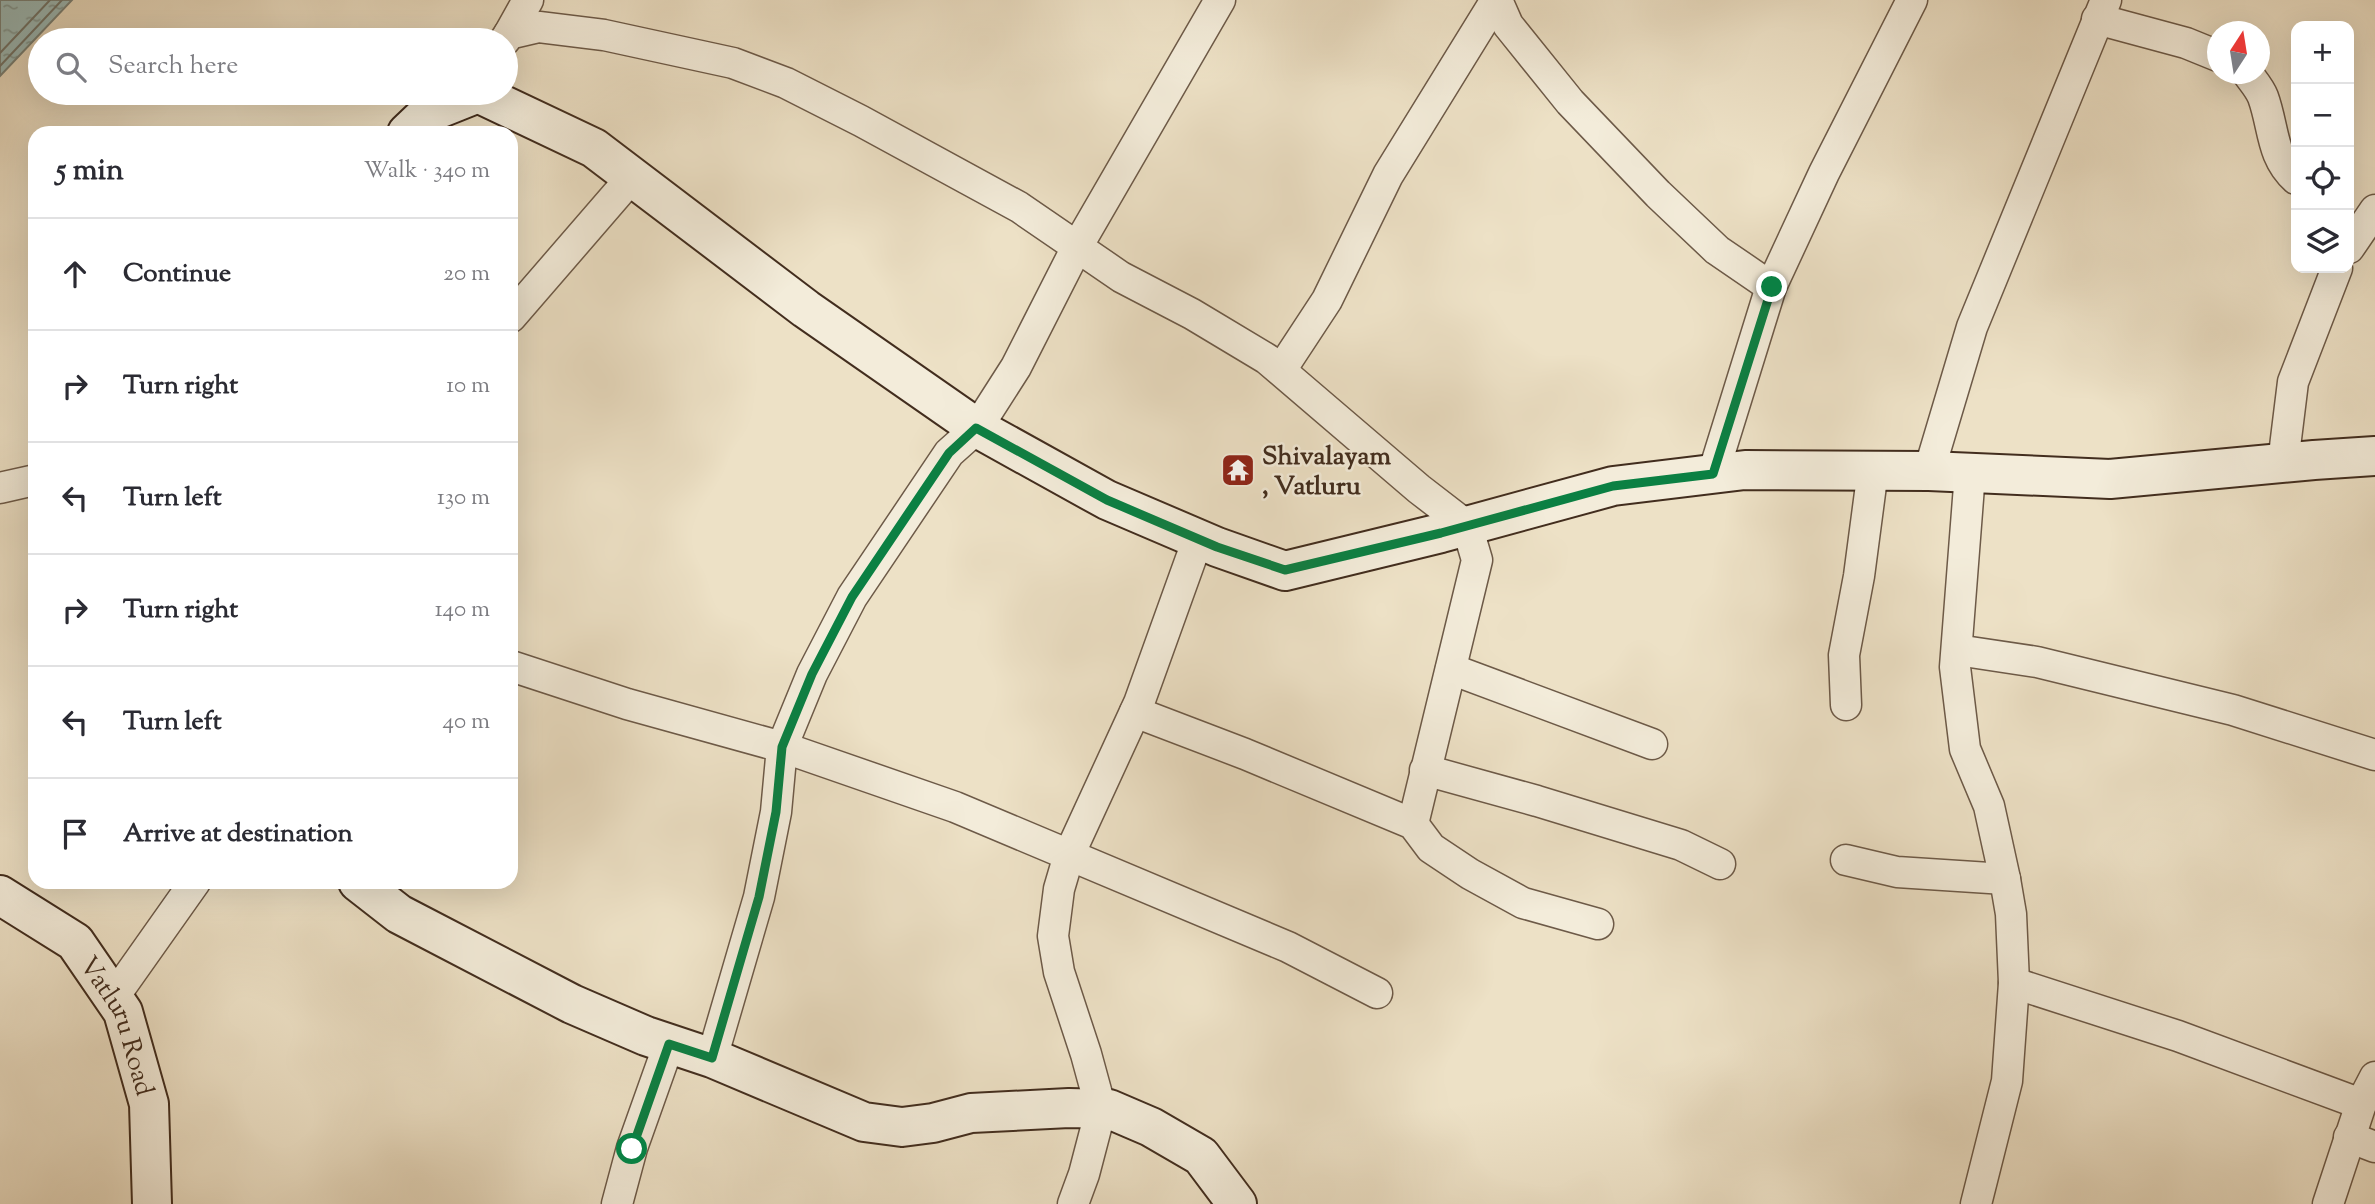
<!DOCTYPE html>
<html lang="en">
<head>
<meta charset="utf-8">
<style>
  body { margin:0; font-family:"Sorts Mill Goudy",serif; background:#f2f2f3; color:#2b2b33 }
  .controls { position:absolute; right:21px; top:21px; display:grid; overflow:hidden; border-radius:14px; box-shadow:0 7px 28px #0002 }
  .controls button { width:63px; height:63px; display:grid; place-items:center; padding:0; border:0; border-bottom:2px solid #e1e1e2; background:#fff; color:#2b2b33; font:35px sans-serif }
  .compass { position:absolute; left:2207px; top:21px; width:63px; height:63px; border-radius:50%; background:#fff; box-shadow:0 7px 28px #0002; rotate:12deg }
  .stop { position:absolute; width:21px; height:21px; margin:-16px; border:5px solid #0b8043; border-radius:50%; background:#fff }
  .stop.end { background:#0b8043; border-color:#fff; box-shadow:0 2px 7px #0008 }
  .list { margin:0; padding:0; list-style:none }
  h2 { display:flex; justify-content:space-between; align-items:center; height:91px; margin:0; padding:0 28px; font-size:30px }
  h2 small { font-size:23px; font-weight:400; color:#7c7c81 }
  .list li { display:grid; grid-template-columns:46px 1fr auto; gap:21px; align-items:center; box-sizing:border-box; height:112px; padding:0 28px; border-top:2px solid #e1e1e2 }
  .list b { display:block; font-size:26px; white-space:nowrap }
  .list em { font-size:23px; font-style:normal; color:#7c7c81 }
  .icon { flex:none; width:38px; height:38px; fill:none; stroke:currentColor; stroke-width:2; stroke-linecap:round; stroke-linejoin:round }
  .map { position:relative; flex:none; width:2375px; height:1204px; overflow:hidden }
  .search { position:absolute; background:#fff; box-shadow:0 7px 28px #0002; left:28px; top:28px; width:490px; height:77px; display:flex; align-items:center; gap:18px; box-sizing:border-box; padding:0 24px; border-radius:38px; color:#7c7c81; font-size:26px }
  .panel { position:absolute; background:#fff; box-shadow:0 7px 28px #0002; left:28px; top:126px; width:490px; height:763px; border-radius:21px }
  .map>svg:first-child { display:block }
  .water { fill:url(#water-ripples); stroke:#77837c; stroke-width:2 }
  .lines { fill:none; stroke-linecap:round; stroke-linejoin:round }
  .shore { stroke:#6e746c; stroke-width:2 }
  .street-casing { stroke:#6d5a48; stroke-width:33 }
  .secondary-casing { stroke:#422d1e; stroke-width:42 }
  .street { stroke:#f3ecda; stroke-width:30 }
  .secondary { stroke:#f3ecda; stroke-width:38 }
  .route { stroke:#0b8043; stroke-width:9 }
  .labels { text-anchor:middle; stroke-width:5; stroke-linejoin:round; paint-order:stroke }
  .poi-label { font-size:26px; font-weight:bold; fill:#422d1e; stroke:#f3ecda; text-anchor:start }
  .street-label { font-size:26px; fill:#422d1e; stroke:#f3ecda }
</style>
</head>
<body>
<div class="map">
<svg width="2375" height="1204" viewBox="0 0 2375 1204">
  <defs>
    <pattern id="water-ripples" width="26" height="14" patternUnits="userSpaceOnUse" patternTransform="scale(1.75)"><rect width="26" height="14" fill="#9abcbb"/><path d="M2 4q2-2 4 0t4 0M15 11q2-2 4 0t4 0" fill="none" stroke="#7f9997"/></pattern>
  </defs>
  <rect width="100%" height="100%" fill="#ede1c6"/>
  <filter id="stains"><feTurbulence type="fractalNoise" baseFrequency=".00286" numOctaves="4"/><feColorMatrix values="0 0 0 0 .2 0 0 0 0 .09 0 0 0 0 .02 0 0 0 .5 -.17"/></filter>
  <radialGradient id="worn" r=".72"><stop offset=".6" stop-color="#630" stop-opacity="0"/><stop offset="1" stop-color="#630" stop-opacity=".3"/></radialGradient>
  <polygon class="water" points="0,0 72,0 0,76"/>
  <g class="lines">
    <g class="shore">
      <polyline points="0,53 50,0"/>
      <polyline points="0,66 62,0"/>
    </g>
    <g class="street-casing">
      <g id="street">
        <polyline points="1497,0 1508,25 1570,102 1658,194 1717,250 1771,287"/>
        <polyline points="2097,19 2186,43 2218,56"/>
        <polyline points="509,34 528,0"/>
        <polyline points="505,40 509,34 539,27 604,35 733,63 786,83 861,121 1019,207 1121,277 1192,314 1267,359 1419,489 1467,526 1477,560 1413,824"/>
        <path d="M2248,74c5,7 12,15 15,23 11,30 8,60 33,82"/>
        <polyline points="2349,248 2375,210"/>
        <polyline points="511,317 632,177"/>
        <polyline points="1281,370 1327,300 1388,175 1496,0"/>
        <polyline points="2283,463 2293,382 2337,268"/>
        <polyline points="1929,471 1972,327 2106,0"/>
        <polyline points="1970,473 1955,667 1965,749 1989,806 2005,879 2011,914 2014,983 2007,1081 1976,1204"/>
        <polyline points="1713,474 1771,287 1824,173 1912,0"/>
        <polyline points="0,488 35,480"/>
        <polyline points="1957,650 2037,662 2233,710 2375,755"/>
        <polyline points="511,666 627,704 782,747 955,807 1288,947 1377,993"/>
        <polyline points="1451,669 1652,744"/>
        <polyline points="1846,705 1844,655 1859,576 1873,470"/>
        <polyline points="1135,712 1245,754 1413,824 1431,848 1470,874 1523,903 1598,924"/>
        <polyline points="1425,770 1537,801 1681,845 1720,864"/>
        <polyline points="1846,860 1897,872 2005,879"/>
        <polyline points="2014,983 2178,1036 2361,1104"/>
        <polyline points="113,998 195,882"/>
        <polyline points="712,1058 759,897 776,812 782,747 812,674 852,597 949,453 977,428 1016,367 1077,247 1220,0"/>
        <polyline points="2349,1137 2375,1147"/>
        <polyline points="617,1204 632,1148 669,1044"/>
        <polyline points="1073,1204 1084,1174 1101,1109 1086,1054 1059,972 1053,936 1059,889 1069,855 1139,703 1198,539"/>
        <polyline points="2328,1204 2361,1104 2375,1077"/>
      </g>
    </g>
    <g class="secondary-casing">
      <g id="secondary">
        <polyline points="478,93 594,148 806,309 977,428 1107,500 1217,547 1285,571 1441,533 1613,486 1745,470 1929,471 2110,479 2314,460 2375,456"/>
        <polyline points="407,133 428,113 478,93"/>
        <polyline points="358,882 399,914 572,1004 646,1036 712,1058 864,1122 902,1127 933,1123 971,1113 1069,1108 1109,1109 1151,1127 1201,1156 1237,1204"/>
        <path id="s1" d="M0,895l75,47 48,70 26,92 3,100"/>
      </g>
    </g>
    <use href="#street" class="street"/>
    <use href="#secondary" class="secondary"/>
  </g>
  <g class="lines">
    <polyline class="route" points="632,1149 669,1044 712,1058 759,897 776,812 782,747 812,674 852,597 949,453 976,428 1107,500 1217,547 1285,570 1441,533 1613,486 1713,474 1772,287"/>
  </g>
  <defs>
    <g id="temple-square" transform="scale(1.75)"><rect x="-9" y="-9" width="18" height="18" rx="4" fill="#8f2418" stroke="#f3ecda"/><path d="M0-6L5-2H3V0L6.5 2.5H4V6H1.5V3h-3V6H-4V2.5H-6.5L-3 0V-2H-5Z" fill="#fff"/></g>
  </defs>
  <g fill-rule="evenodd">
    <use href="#temple-square" x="1238" y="470"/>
  </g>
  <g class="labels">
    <g class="poi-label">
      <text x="1262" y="464">Shivalayam<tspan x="1262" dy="30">, Vatluru</tspan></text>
    </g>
    <g class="street-label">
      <text dy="9" stroke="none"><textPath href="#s1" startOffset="184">Vatluru Road</textPath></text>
    </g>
  </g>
  <rect width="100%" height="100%" filter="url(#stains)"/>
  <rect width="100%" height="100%" fill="url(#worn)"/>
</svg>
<div class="controls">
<button>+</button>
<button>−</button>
<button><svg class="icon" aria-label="locate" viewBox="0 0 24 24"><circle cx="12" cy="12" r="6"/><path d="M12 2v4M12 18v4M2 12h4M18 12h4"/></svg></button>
<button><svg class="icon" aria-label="layers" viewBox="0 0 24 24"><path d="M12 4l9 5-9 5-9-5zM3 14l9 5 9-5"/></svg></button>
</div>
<svg class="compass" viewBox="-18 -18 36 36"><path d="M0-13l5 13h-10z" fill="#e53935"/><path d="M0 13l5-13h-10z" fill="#7c7c81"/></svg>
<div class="stop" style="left:632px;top:1149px"></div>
<div class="stop end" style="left:1772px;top:287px"></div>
<div class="search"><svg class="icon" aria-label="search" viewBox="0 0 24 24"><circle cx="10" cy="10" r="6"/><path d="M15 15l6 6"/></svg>Search here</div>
<section class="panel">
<h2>5 min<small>Walk · 340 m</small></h2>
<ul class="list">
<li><svg class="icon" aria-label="ahead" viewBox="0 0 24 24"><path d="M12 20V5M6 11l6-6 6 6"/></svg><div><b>Continue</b></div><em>20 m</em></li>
<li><svg class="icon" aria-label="right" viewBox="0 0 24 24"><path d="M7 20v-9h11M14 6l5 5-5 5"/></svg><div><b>Turn right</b></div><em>10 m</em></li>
<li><svg class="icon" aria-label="left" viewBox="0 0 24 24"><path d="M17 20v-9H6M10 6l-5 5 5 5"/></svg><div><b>Turn left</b></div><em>130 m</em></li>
<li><svg class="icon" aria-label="right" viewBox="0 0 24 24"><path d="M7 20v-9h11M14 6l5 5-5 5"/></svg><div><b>Turn right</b></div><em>140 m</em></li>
<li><svg class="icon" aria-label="left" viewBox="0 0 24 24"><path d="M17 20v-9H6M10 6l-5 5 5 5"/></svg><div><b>Turn left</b></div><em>40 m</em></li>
<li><svg class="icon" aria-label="arrive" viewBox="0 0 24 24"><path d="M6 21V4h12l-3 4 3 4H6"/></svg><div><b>Arrive at destination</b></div></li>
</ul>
</section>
</div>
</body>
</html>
